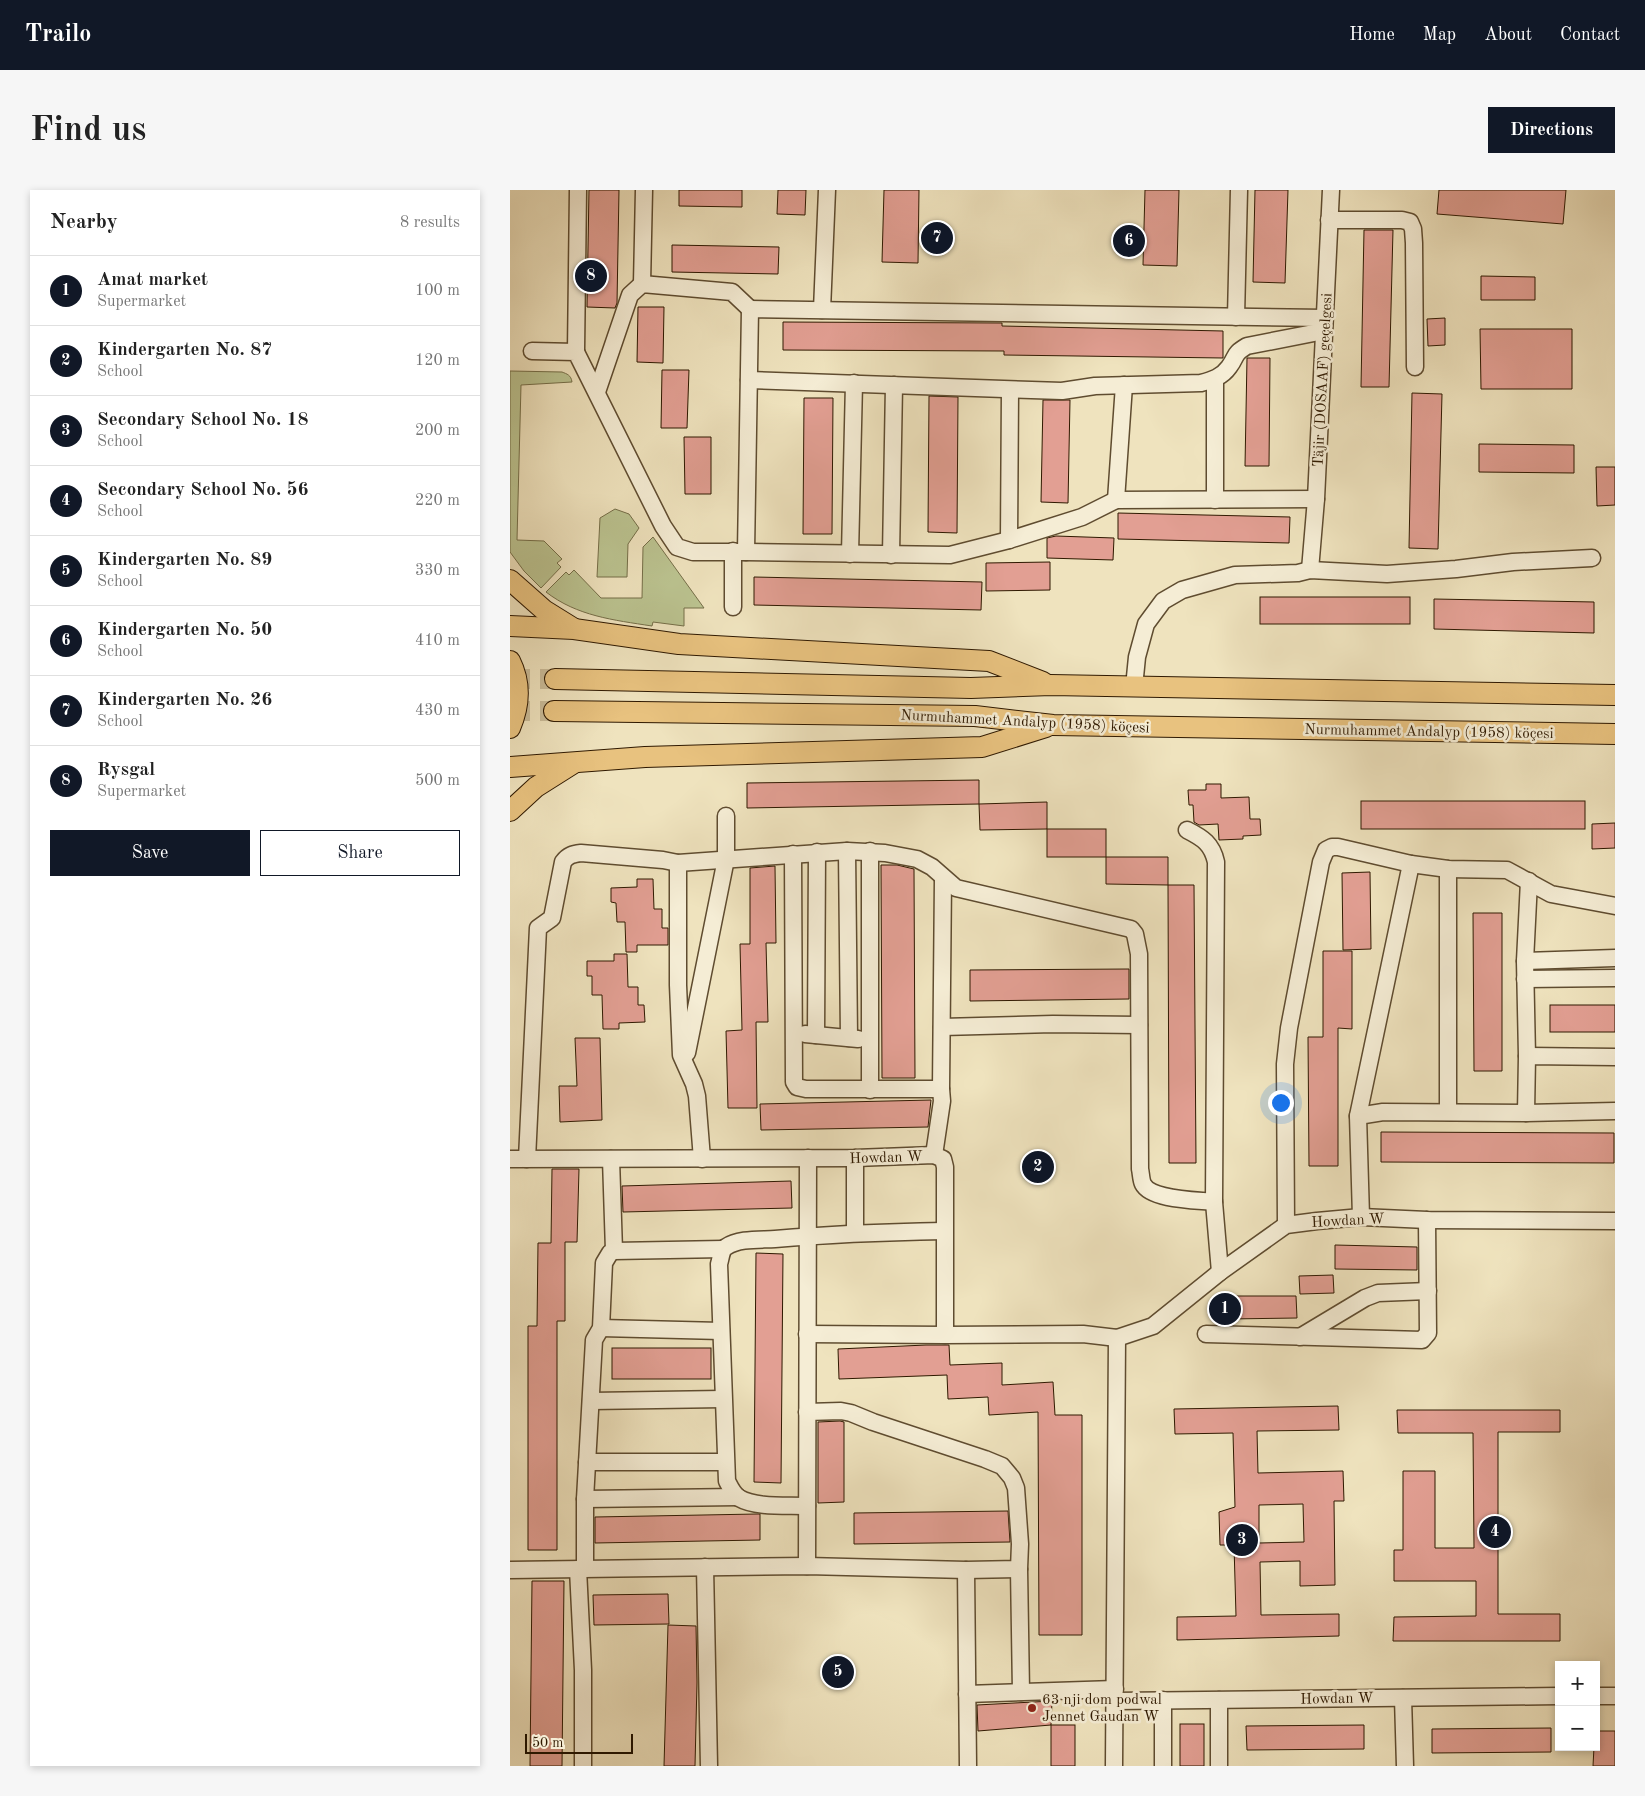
<!DOCTYPE html>
<html lang="en">
<head>
<meta charset="utf-8">
<style>
  body { margin:0; font-family:"Old Standard TT",serif; background:#f6f6f6; color:#222 }
  .controls { position:absolute; right:15px; bottom:15px; display:grid; overflow:hidden; border-radius:0px; box-shadow:0 2px 8px #0003 }
  .controls button { width:45px; height:45px; display:grid; place-items:center; padding:0; border:0; border-bottom:1px solid #e0e0e0; background:#fff; color:#222; font:25px sans-serif }
  .scale { position:absolute; left:15px; bottom:12px; width:108px; box-sizing:border-box; padding-left:5px; border:2px solid #2f1900; border-top:0; font-size:14px; line-height:18px; white-space:nowrap; color:#2f1900; -webkit-text-stroke:4px #f5edd5; paint-order:stroke }
  .you { position:absolute; left:770px; top:912px; width:18px; height:18px; margin:-12px; border:4px solid #fff; border-radius:50%; background:#1a73e8; box-shadow:0 0 0 8px #1a73e833 }
  .badge { display:grid; place-items:center; width:32px; height:32px; border-radius:50%; background:#111827; color:#fff; font-size:16px; font-weight:700 }
  .pin { position:absolute; translate:-50% -50%; border:2px solid #fff; box-shadow:0 1px 5px #0006 }
  .list { margin:0; padding:0; list-style:none }
  h2 { display:flex; justify-content:space-between; align-items:center; height:65px; margin:0; padding:0 20px; font-size:21px }
  h2 small { font-size:16px; font-weight:400; color:#767676 }
  .list li { display:grid; grid-template-columns:32px 1fr auto; gap:15px; align-items:center; box-sizing:border-box; height:70px; padding:0 20px; border-top:1px solid #e0e0e0 }
  .list b { display:block; font-size:19px; white-space:nowrap }
  .list p { margin:0; font-size:16px; white-space:nowrap; color:#767676 }
  .list em { font-size:16px; font-style:normal; color:#767676 }
  .actions { display:flex; gap:10px; padding:15px 20px }
  .actions a { flex:1; padding:11px 0; border:1px solid #111827; border-radius:0px; text-align:center; font-size:18px; color:#111827 }
  .actions .main { background:#111827; color:#fff }
  .map { position:relative; flex:none; width:1105px; height:1576px; overflow:hidden; border-radius:0px }
  header { display:flex; align-items:center; gap:30px; box-sizing:border-box; height:70px; padding:0 25px; background:#111827; color:#fff }
  header strong { font-size:24px }
  nav { display:flex; gap:28px; margin-inline-start:auto; font-size:18px }
  .intro { display:flex; align-items:center; justify-content:space-between; box-sizing:border-box; height:120px; padding:0 30px }
  h1 { margin:0; font-size:35px }
  .button { padding:12px 22px; border-radius:0px; background:#111827; color:#fff; font-size:18px; font-weight:700 }
  main { display:flex; gap:30px; padding:0 30px }
  aside { flex:1; background:#fff; border-radius:0px; box-shadow:0 2px 8px #0003 }
  .map>svg:first-child { display:block }
  .green { fill:#bbc390; stroke:#756e48 }
  .building { fill:#e29f93; stroke:#2f1900; fill-rule:evenodd }
  .lines { fill:none; stroke-linecap:round; stroke-linejoin:round }
  .major-tunnel { stroke:#c9bb98; stroke-width:20; stroke-dasharray:20 10; stroke-linecap:butt }
  .minor-casing { stroke:#5f4c30; stroke-width:19 }
  .major-casing { stroke:#2f1900; stroke-width:22 }
  .minor { stroke:#f5edd5; stroke-width:16 }
  .major { stroke:#e8c27f; stroke-width:20 }
  .poi-dot { fill:#8f2418; stroke:#f5edd5; stroke-width:2 }
  .labels { text-anchor:middle; stroke-width:5; stroke-linejoin:round; paint-order:stroke }
  .street-label { font-size:15px; fill:#2f1900; stroke:#f5edd5 }
  .poi-label { font-size:15px; fill:#2f1900; stroke:#f5edd5; text-anchor:start }
</style>
</head>
<body>
<header>
<strong>Trailo</strong>
<nav><a>Home</a><a>Map</a><a>About</a><a>Contact</a></nav>
</header>
<div class="intro"><h1>Find us</h1><a class="button">Directions</a></div>
<main>
<aside>
<h2>Nearby<small>8 results</small></h2>
<ul class="list">
<li><span class="badge">1</span><div><b>Amat market</b><p>Supermarket</p></div><em>100 m</em></li>
<li><span class="badge">2</span><div><b>Kindergarten No. 87</b><p>School</p></div><em>120 m</em></li>
<li><span class="badge">3</span><div><b>Secondary School No. 18</b><p>School</p></div><em>200 m</em></li>
<li><span class="badge">4</span><div><b>Secondary School No. 56</b><p>School</p></div><em>220 m</em></li>
<li><span class="badge">5</span><div><b>Kindergarten No. 89</b><p>School</p></div><em>330 m</em></li>
<li><span class="badge">6</span><div><b>Kindergarten No. 50</b><p>School</p></div><em>410 m</em></li>
<li><span class="badge">7</span><div><b>Kindergarten No. 26</b><p>School</p></div><em>430 m</em></li>
<li><span class="badge">8</span><div><b>Rysgal</b><p>Supermarket</p></div><em>500 m</em></li>
</ul>
<div class="actions"><a class="main">Save</a><a>Share</a></div>
</aside>
<div class="map">
<svg width="1105" height="1576" viewBox="0 0 1105 1576">
  <rect width="100%" height="100%" fill="#efe3be"/>
  <filter id="stains"><feTurbulence type="fractalNoise" baseFrequency=".004" numOctaves="4"/><feColorMatrix values="0 0 0 0 .2 0 0 0 0 .09 0 0 0 0 .02 0 0 0 .5 -.17"/></filter>
  <radialGradient id="worn" r=".72"><stop offset=".6" stop-color="#630" stop-opacity="0"/><stop offset="1" stop-color="#630" stop-opacity=".3"/></radialGradient>
  <g class="green">
    <path d="M0,181l52,1c5,2 9,3 10,10l-51,3 -4,155 27,1 18,18 -5,4 4,4 -20,21 -17,-17 -14,-19z"/>
    <polygon points="105,319 119,324 129,338 118,354 117,387 87,387 90,328"/>
    <path d="M143,347l51,71h-20v18l-31,-4 -1,4c-39,-6 -75,-10 -106,-34l20,-20 3,3 5,-5 27,28h41l1,-51z"/>
  </g>
  <g class="building">
    <polygon points="79,0 109,0 107,113 105,118 77,117"/>
    <polygon points="169,0 232,0 232,17 169,16"/>
    <polygon points="268,0 296,0 295,25 267,24"/>
    <polygon points="374,0 409,0 408,73 372,72"/>
    <polygon points="635,0 669,0 667,76 633,75"/>
    <polygon points="745,0 778,0 775,93 743,92"/>
    <polygon points="929,0 1056,0 1053,34 927,24"/>
    <polygon points="854,40 883,40 879,197 851,197"/>
    <polygon points="162,55 269,57 268,84 162,82"/>
    <polygon points="971,86 1025,87 1025,110 971,110"/>
    <polygon points="128,117 154,117 153,173 127,172"/>
    <polygon points="935,128 935,155 918,156 917,129"/>
    <polygon points="273,132 492,133 492,136 713,141 713,168 494,165 494,161 273,160"/>
    <polygon points="970,139 1062,139 1062,199 971,199"/>
    <polygon points="737,168 760,168 759,276 735,276"/>
    <polygon points="152,180 179,180 177,238 151,238"/>
    <polygon points="902,203 932,204 928,359 899,358"/>
    <polygon points="419,206 448,207 447,343 418,342"/>
    <polygon points="294,208 323,208 322,344 293,344"/>
    <polygon points="533,210 560,210 558,313 531,312"/>
    <polygon points="174,247 201,247 201,304 175,304"/>
    <polygon points="969,254 1064,255 1064,283 969,282"/>
    <polygon points="1086,277 1105,277 1105,315 1087,316"/>
    <polygon points="608,323 780,327 779,353 608,349"/>
    <polygon points="546,346 604,348 603,370 537,368 537,348"/>
    <polygon points="540,372 540,400 476,401 476,373"/>
    <polygon points="244,387 472,392 471,420 244,415"/>
    <rect x="750" y="407" width="150" height="27"/>
    <polygon points="924,409 1084,412 1084,443 924,439"/>
    <polygon points="469,590 469,614 237,618 237,593"/>
    <polygon points="696,594 711,594 711,608 739,607 740,629 750,629 751,645 733,646 733,649 709,650 708,634 689,635 684,632 683,615 679,615 678,600 696,600"/>
    <rect x="851" y="611" width="224" height="28"/>
    <polygon points="537,612 537,639 470,640 469,614"/>
    <polygon points="1105,633 1105,658 1082,659 1082,634"/>
    <rect x="537" y="639" width="59" height="28"/>
    <polygon points="596,667 658,667 658,695 596,694"/>
    <polygon points="371,675 387,675 404,679 405,888 372,888"/>
    <polygon points="265,676 266,753 256,753 258,832 246,832 247,918 218,918 216,841 232,840 230,754 240,754 240,678"/>
    <polygon points="860,682 861,759 833,760 832,683"/>
    <polygon points="127,689 143,689 144,719 152,719 152,738 158,738 158,755 127,755 127,762 116,762 115,732 107,732 106,713 101,712 101,698 127,697"/>
    <polygon points="658,695 684,695 686,973 659,973"/>
    <polygon points="963,723 992,723 992,881 964,881"/>
    <polygon points="813,761 842,761 842,839 828,838 828,976 799,976 798,847 813,847"/>
    <polygon points="104,764 117,764 118,797 128,797 128,815 134,815 135,832 109,833 109,839 93,839 92,805 82,805 82,786 77,786 77,771 104,771"/>
    <polygon points="619,779 619,809 460,811 460,780"/>
    <rect x="1040" y="815" width="65" height="27"/>
    <polygon points="65,848 90,848 92,930 50,932 49,896 67,896"/>
    <polygon points="421,910 418,937 251,940 250,914"/>
    <polygon points="871,942 1104,943 1104,973 871,972"/>
    <polygon points="42,979 69,979 67,1052 55,1052 55,1131 47,1131 47,1360 18,1360 18,1136 27,1136 28,1053 41,1053"/>
    <polygon points="281,991 282,1018 113,1022 112,996"/>
    <polygon points="825,1055 907,1057 907,1080 825,1079"/>
    <polygon points="246,1063 273,1064 271,1293 244,1292"/>
    <polygon points="823,1085 824,1103 790,1104 789,1086"/>
    <polygon points="719,1106 786,1106 787,1128 719,1129"/>
    <polygon points="416,1155 439,1155 440,1175 492,1173 492,1195 543,1192 545,1225 572,1225 572,1445 529,1445 528,1222 479,1225 478,1207 438,1209 437,1185 329,1189 328,1159"/>
    <rect x="102" y="1158" width="99" height="31"/>
    <path d="M828,1216l1,24 -82,1 1,42 85,-2 1,30h-10l1,84 -35,1v-25l-40,1 1,53 78,-1v22l-162,4v-23l59,-1 -2,-71h-14l-1,-33 16,-5 -2,-74 -58,1 -1,-25zM793,1314l1,38 -45,1v-38z"/>
    <polygon points="887,1220 1050,1220 1050,1242 988,1242 988,1424 1050,1424 1050,1451 883,1451 884,1427 966,1426 966,1391 884,1391 884,1360 893,1360 893,1281 925,1281 925,1358 964,1358 963,1243 888,1243"/>
    <polygon points="330,1231 334,1232 334,1312 308,1313 308,1232"/>
    <polygon points="498,1321 500,1352 344,1354 344,1323"/>
    <polygon points="247,1324 250,1324 250,1350 85,1353 85,1327"/>
    <polygon points="22,1391 54,1391 52,1576 20,1576"/>
    <polygon points="158,1404 159,1434 84,1435 83,1405"/>
    <polygon points="158,1435 186,1436 187,1492 185,1576 154,1576"/>
    <polygon points="542,1511 541,1535 468,1541 467,1515"/>
    <rect x="670" y="1534" width="24" height="42"/>
    <rect x="541" y="1535" width="24" height="41"/>
    <polygon points="854,1535 854,1559 737,1560 736,1536"/>
    <polygon points="1041,1538 1041,1562 922,1563 922,1539"/>
    <polygon points="1086,1541 1105,1541 1105,1576 1083,1576 1084,1557 1086,1557"/>
  </g>
  <g class="lines">
    <g class="major-tunnel">
      <polyline points="0,489 45,489"/>
      <polyline points="0,521 44,521"/>
    </g>
    <g class="minor-casing">
      <g id="minor">
        <polyline points="819,30 892,30 900,32 903,39 904,53 905,177"/>
        <polyline points="132,94 134,0"/>
        <polyline points="312,120 317,0"/>
        <polyline points="726,127 729,0"/>
        <polyline points="22,161 66,162 153,336 167,357 183,362 236,362 240,119 815,128"/>
        <polyline points="66,162 68,0"/>
        <path d="M239,190l313,11 33,-5 106,-3c11,-3 21,-6 28,-16 9,-12 3,-12 18,-21l77,-15"/>
        <polyline points="87,202 120,105 132,94 222,102 240,119"/>
        <polyline points="606,310 614,195"/>
        <polyline points="705,310 705,189"/>
        <polyline points="499,350 500,200"/>
        <polyline points="236,362 440,365 499,350 572,327 606,310 806,309"/>
        <polyline points="340,364 344,193"/>
        <polyline points="381,365 384,195"/>
        <polyline points="800,380 806,309 821,0"/>
        <polyline points="223,417 223,361"/>
        <polyline points="624,497 627,467 636,434 653,411 672,400 725,385 788,383 800,380 877,384 946,379 1003,372 1082,368"/>
        <path d="M677,640c16,8 25,14 29,32l-2,340 6,70"/>
        <polyline points="337,661 339,848"/>
        <polyline points="360,661 360,900"/>
        <polyline points="283,664 284,892 287,897 296,899 431,899 432,911 424,965"/>
        <polyline points="1015,771 1105,768"/>
        <polyline points="1015,789 1105,788"/>
        <polyline points="432,837 543,834 629,835"/>
        <polyline points="295,844 348,849"/>
        <polyline points="306,845 307,662"/>
        <polyline points="177,863 216,669 216,626"/>
        <polyline points="1017,866 1015,771 1019,691"/>
        <polyline points="431,899 433,688"/>
        <polyline points="938,922 938,679"/>
        <polyline points="1016,923 1105,921"/>
        <polyline points="848,926 901,674"/>
        <polyline points="0,969 345,968 424,965 433,969 435,977 435,1145 573,1144 607,1148"/>
        <path d="M17,969l11,-231 14,-10 11,-56c5,-7 10,-8 18,-9l82,7 15,3"/>
        <polyline points="101,969 104,1061"/>
        <path d="M192,969l-5,-63 -3,-12 -13,-29 -3,-70v-122l169,-12 38,2 32,6 15,8 24,21 175,41 4,5 4,20 1,215c1,4 1,11 3,15 8,16 54,16 71,18"/>
        <polyline points="851,1027 848,926 873,922 1016,923 1017,866 1105,867"/>
        <polyline points="776,1035 775,874 779,838 811,672 816,660 822,657 828,657 901,674 938,679 997,680 1041,704 1105,716"/>
        <polyline points="345,1043 345,968"/>
        <polyline points="91,1138 211,1141"/>
        <polyline points="297,1144 435,1145"/>
        <polyline points="696,1144 912,1150 918,1143 917,1030"/>
        <polyline points="790,1147 855,1108 868,1103 918,1101"/>
        <polyline points="81,1211 213,1209"/>
        <polyline points="77,1272 215,1272"/>
        <polyline points="75,1309 228,1307"/>
        <path d="M297,1316c-20,-1 -51,2 -68,-8 -6,-4 -9,-11 -12,-17l-8,-217c2,-6 2,-14 7,-17 13,-9 35,-7 49,-8 57,-5 112,-7 169,-8"/>
        <polyline points="297,1376 298,968"/>
        <polyline points="195,1377 199,1576"/>
        <polyline points="68,1379 73,1480 73,1576"/>
        <polyline points="75,1379 75,1309 84,1150 91,1138 94,1073 100,1063 104,1061 213,1059"/>
        <polyline points="509,1379 511,1502"/>
        <polyline points="0,1380 297,1376 456,1380 509,1379 510,1354 506,1298 502,1288 492,1276 475,1269 363,1232 341,1223 331,1221 297,1222"/>
        <polyline points="456,1380 458,1576"/>
        <polyline points="457,1504 605,1499"/>
        <polyline points="1086,1506 1105,1506"/>
        <polyline points="893,1508 895,1576"/>
        <polyline points="653,1510 653,1576"/>
        <polyline points="605,1511 1049,1506"/>
        <polyline points="604,1576 607,1148 643,1136 710,1082 776,1035 807,1031 851,1027 917,1030 1105,1031"/>
        <polyline points="709,1576 709,1510"/>
      </g>
    </g>
    <g class="major-casing">
      <g id="major">
        <polyline points="0,390 34,420 63,438"/>
        <polyline points="0,436 64,439 169,454 479,471 533,492"/>
        <path d="M0,471c11,22 10,44 0,67"/>
        <polyline points="45,489 461,498 541,495 1105,505"/>
        <polyline points="44,521 465,526 543,535 1105,544"/>
        <polyline points="0,577 135,567 472,557 536,537"/>
        <polyline points="0,621 26,597 64,573"/>
      </g>
    </g>
    <use href="#minor" class="minor"/>
    <use href="#major" class="major"/>
  </g>
  <circle class="poi-dot" cx="522" cy="1518" r="5"/>
  <g class="labels">
    <g class="street-label">
      <text transform="translate(812 190) rotate(-87)" y="5">Täjir (DOSAAF) geçelgesi</text>
      <text transform="translate(515 531) rotate(3)" y="5">Nurmuhammet Andalyp (1958) köçesi</text>
      <text transform="translate(919 541) rotate(1)" y="5">Nurmuhammet Andalyp (1958) köçesi</text>
      <text transform="translate(376 967) rotate(-2)" y="5">Howdan W</text>
      <text transform="translate(838 1030) rotate(-3)" y="5">Howdan W</text>
      <text transform="translate(827 1508) rotate(-1)" y="5">Howdan W</text>
    </g>
    <g class="poi-label">
      <text x="532" y="1514">63 nji dom podwal<tspan x="532" dy="17">Jennet Gaudan W</tspan></text>
    </g>
  </g>
  <rect width="100%" height="100%" filter="url(#stains)"/>
  <rect width="100%" height="100%" fill="url(#worn)"/>
</svg>
<div class="controls">
<button>+</button>
<button>−</button>
</div>
<div class="scale">50 m</div>
<div class="you"></div>
<div class="pin badge" style="left:715px;top:1119px">1</div>
<div class="pin badge" style="left:528px;top:977px">2</div>
<div class="pin badge" style="left:732px;top:1350px">3</div>
<div class="pin badge" style="left:985px;top:1342px">4</div>
<div class="pin badge" style="left:328px;top:1482px">5</div>
<div class="pin badge" style="left:619px;top:51px">6</div>
<div class="pin badge" style="left:427px;top:48px">7</div>
<div class="pin badge" style="left:81px;top:86px">8</div>
</div>
</main>
</body>
</html>
